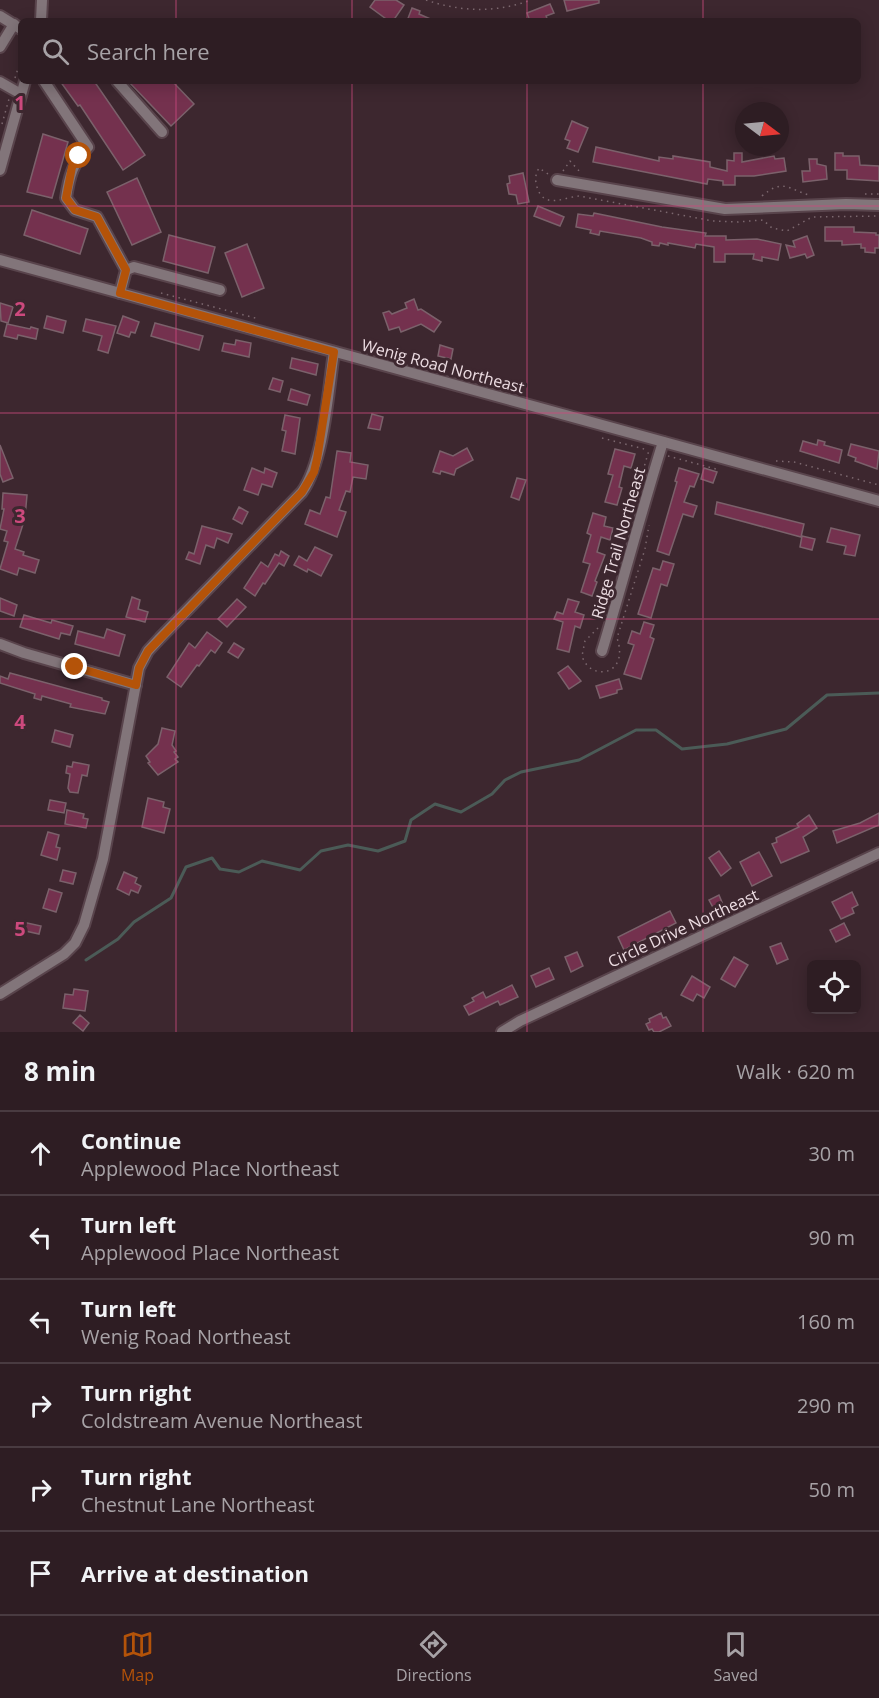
<!DOCTYPE html>
<html lang="en">
<head>
<meta charset="utf-8">
<style>
  body { margin:0; font-family:"Open Sans",sans-serif; background:#3a2a30; color:#f1f3f6 }
  .controls { position:absolute; right:18px; bottom:18px; display:grid; overflow:hidden; border-radius:9px; box-shadow:0 3px 15px #0003 }
  .controls button { width:54px; height:54px; display:grid; place-items:center; padding:0; border:0; border-bottom:2px solid #493b41; background:#2e1d23; color:#f1f3f6; font:30px sans-serif }
  .compass { position:absolute; left:735px; top:102px; width:54px; height:54px; border-radius:50%; background:#2e1d23; box-shadow:0 3px 15px #0003; rotate:106deg }
  .stop { position:absolute; width:18px; height:18px; margin:-14px; border:4px solid #b45309; border-radius:50%; background:#fff }
  .stop.end { background:#b45309; border-color:#fff; box-shadow:0 2px 6px #0008 }
  .list { margin:0; padding:0; list-style:none }
  h2 { display:flex; justify-content:space-between; align-items:center; height:78px; margin:0; padding:0 24px; font-size:26px }
  h2 small { font-size:20px; font-weight:400; color:#a7a2a6 }
  .list li { display:grid; grid-template-columns:39px 1fr auto; gap:18px; align-items:center; box-sizing:border-box; height:84px; padding:0 24px; border-top:2px solid #493b41 }
  .list b { display:block; font-size:22px; white-space:nowrap }
  .list p { margin:0; font-size:20px; white-space:nowrap; color:#a7a2a6 }
  .list em { font-size:20px; font-style:normal; color:#a7a2a6 }
  .icon { flex:none; width:33px; height:33px; fill:none; stroke:currentColor; stroke-width:2; stroke-linecap:round; stroke-linejoin:round }
  .map { position:relative; flex:none; width:879px; height:1032px; overflow:hidden }
  .search { position:absolute; background:#2e1d23; box-shadow:0 3px 15px #0003; left:18px; right:18px; top:18px; height:66px; display:flex; align-items:center; gap:15px; box-sizing:border-box; padding:0 21px; border-radius:9px; color:#a7a2a6; font-size:22px }
  .sheet { height:582px; background:#2e1d23 }
  nav { display:flex; justify-content:space-around; align-items:center; box-sizing:border-box; height:84px; border-top:2px solid #493b41; background:#2e1d23; font-size:16px; color:#a7a2a6 }
  nav a { display:grid; justify-items:center; gap:3px }
  nav .on { color:#b45309 }
  .map>svg:first-child { display:block }
  .lines { fill:none; stroke-linecap:round; stroke-linejoin:round }
  .stream { stroke:#4b5b57; stroke-width:3 }
  .building { fill:#74314e; stroke:#7b616b; stroke-width:1.5 }
  .minor-casing { stroke:#59444c; stroke-width:14 }
  .path { stroke:#7c686f; stroke-width:1.5; stroke-dasharray:1.5 4.5; stroke-linecap:butt }
  .minor { stroke:#82757a; stroke-width:10 }
  .route { stroke:#b45309; stroke-width:8 }
  .grid { fill:none; stroke:#cc497d; stroke-width:1.5; stroke-opacity:0.55 }
  .labels { text-anchor:middle; stroke-width:6; stroke-linejoin:round; paint-order:stroke }
  .street-label { font-size:16px; fill:#ecdce2; stroke:#3d272f }
  .grid-label { font-size:20px; text-anchor:middle; font-weight:bold; fill:#cc497d; stroke:#3d272f; stroke-width:6; stroke-linejoin:round; paint-order:stroke }
</style>
</head>
<body>
<div class="map">
<svg width="879" height="1032" viewBox="0 0 879 1032">
  <rect width="100%" height="100%" fill="#3d272f"/>
  <g class="lines">
    <polyline class="stream" points="86,960 118,939 134,922 171,898 186,867 212,858 220,869 239,872 262,861 300,870 321,851 348,845 378,851 405,841 411,820 435,804 461,812 492,794 505,780 521,772 579,760 636,730 656,730 682,749 727,744 786,729 827,695 879,693"/>
  </g>
  <g class="building">
    <polygon points="375,0 396,0 404,5 393,21 389,21 370,7"/>
    <polygon points="564,0 599,0 599,3 567,11"/>
    <polygon points="550,4 554,13 546,16 548,21 530,21 527,13"/>
    <polygon points="412,8 420,11 419,14 435,21 407,21"/>
    <polygon points="60,81 94,81 145,155 123,170 80,105 78,106"/>
    <polygon points="128,81 172,81 194,104 171,126"/>
    <polygon points="572,121 588,128 578,152 567,148 570,141 565,139"/>
    <polygon points="43,134 68,142 52,198 27,192"/>
    <polygon points="596,147 659,161 659,157 673,159 673,156 710,162 710,167 727,171 727,160 734,161 734,153 742,153 742,162 774,156 775,159 784,158 786,171 754,176 735,176 735,185 723,185 723,181 708,179 707,184 593,162"/>
    <polygon points="835,153 843,153 843,156 859,156 860,165 879,166 879,181 847,179 847,170 835,170"/>
    <polygon points="809,159 817,159 817,164 826,166 827,179 803,182 802,171 810,171"/>
    <polygon points="523,173 529,202 518,204 516,195 509,194 507,184 510,183 509,176"/>
    <polygon points="137,178 161,232 132,245 107,192"/>
    <polygon points="538,206 564,217 560,226 534,216"/>
    <polygon points="32,210 88,229 80,254 24,235"/>
    <polygon points="594,213 662,227 706,233 705,236 726,236 726,240 757,239 781,244 778,260 762,257 762,261 753,259 754,254 725,254 725,262 714,262 714,247 696,244 695,248 668,243 668,245 660,243 659,246 652,245 652,242 641,238 600,231 599,235 590,233 591,230 576,227 578,214 593,216"/>
    <polygon points="825,227 854,227 854,232 876,233 876,235 879,235 879,248 875,248 875,253 865,252 865,248 861,248 861,244 842,245 842,241 825,241"/>
    <polygon points="169,235 215,247 208,273 163,261"/>
    <polygon points="807,236 814,255 807,258 805,254 790,258 786,245 795,247 793,241"/>
    <polygon points="247,244 264,288 242,297 225,253"/>
    <polygon points="414,299 418,310 421,309 441,322 434,332 421,324 401,332 399,327 389,330 383,313 389,311 392,314 407,308 405,303"/>
    <polygon points="0,303 13,307 8,323 1,321"/>
    <polygon points="47,316 66,321 63,333 44,328"/>
    <polygon points="123,316 139,322 135,333 131,332 129,337 117,333"/>
    <polygon points="86,319 116,326 108,353 98,350 102,336 83,331"/>
    <polygon points="155,323 203,336 199,350 151,336"/>
    <polygon points="7,324 30,329 31,327 38,329 36,339 18,335 17,339 4,336"/>
    <polygon points="236,340 251,343 249,357 222,351 224,343 235,345"/>
    <polygon points="440,345 453,349 451,359 438,356"/>
    <polygon points="292,358 318,364 316,375 290,368"/>
    <polygon points="273,378 283,381 280,392 269,389"/>
    <polygon points="291,389 310,395 307,405 288,400"/>
    <polygon points="372,414 383,417 380,430 368,428"/>
    <polygon points="285,415 300,418 295,454 282,451 286,431 282,430"/>
    <polygon points="818,440 825,442 824,445 842,450 839,463 800,451 803,441 817,445"/>
    <polygon points="851,444 879,451 877,469 855,461 856,458 848,455"/>
    <polygon points="0,445 13,478 3,482 0,474"/>
    <polygon points="467,448 473,460 456,469 454,475 441,471 440,474 433,472 440,451 453,456"/>
    <polygon points="615,449 635,454 631,468 624,466 619,487 622,488 617,505 605,502 613,475 608,474"/>
    <polygon points="337,451 351,453 350,462 368,465 366,479 353,477 350,492 346,491 339,510 346,512 337,537 305,524 310,510 320,514 326,497 330,498"/>
    <polygon points="252,468 264,473 265,468 277,473 272,487 262,484 258,495 244,490"/>
    <polygon points="679,468 699,474 694,487 690,486 684,502 697,506 693,517 683,514 669,555 657,551 677,482 675,481"/>
    <polygon points="704,468 717,472 713,483 701,479"/>
    <polygon points="517,478 526,480 519,500 511,497"/>
    <polygon points="3,493 27,495 25,518 15,549 24,552 23,555 39,560 35,573 19,568 17,575 0,569 8,542 4,541 7,531 0,529 4,509 2,509"/>
    <polygon points="717,502 804,524 801,537 715,514"/>
    <polygon points="239,507 248,512 242,524 233,519"/>
    <polygon points="593,513 606,517 604,526 613,528 610,540 601,537 597,552 605,555 595,581 597,582 592,596 581,592 590,564 583,562 591,535 587,533"/>
    <polygon points="202,526 232,534 228,543 217,538 214,548 206,545 200,564 186,559 189,552 194,554"/>
    <polygon points="831,528 860,535 855,556 844,554 846,546 827,542"/>
    <polygon points="802,536 815,539 812,550 800,547"/>
    <polygon points="315,547 332,555 321,576 308,569 307,572 294,565 299,556 307,561"/>
    <polygon points="281,551 289,556 284,566 279,563 265,584 263,583 255,596 244,588 261,562 268,567 275,554 279,556"/>
    <polygon points="663,561 674,564 667,586 661,584 651,618 638,614 653,568 660,570"/>
    <polygon points="132,597 140,600 138,609 148,612 145,622 126,617"/>
    <polygon points="0,598 17,605 14,616 0,611"/>
    <polygon points="237,599 246,607 227,627 218,619"/>
    <polygon points="568,599 579,602 575,612 584,615 580,628 575,626 569,652 557,649 563,622 554,619 557,612 563,614"/>
    <polygon points="24,615 51,623 52,620 73,626 70,635 61,633 59,639 20,627"/>
    <polygon points="644,622 654,625 650,637 654,639 641,679 624,674 634,645 628,643 632,631 640,634"/>
    <polygon points="107,629 125,635 119,656 75,644 78,631 104,638"/>
    <polygon points="207,632 222,643 215,653 211,650 199,666 197,665 181,687 167,677 189,643 195,648"/>
    <polygon points="234,643 244,649 238,658 228,652"/>
    <polygon points="568,666 581,681 569,689 558,673"/>
    <polygon points="10,673 102,698 102,700 109,702 105,714 70,707 71,704 42,696 41,700 34,698 35,694 0,683 0,676 8,679"/>
    <polygon points="619,679 622,689 617,690 617,693 600,698 596,686"/>
    <polygon points="162,728 175,731 172,745 176,751 174,752 178,757 175,759 178,762 158,775 148,763 150,762 146,756 158,744"/>
    <polygon points="55,730 73,735 70,747 52,742"/>
    <polygon points="73,762 89,765 87,776 82,775 78,793 70,792 68,788 70,774 66,773 67,766 72,767"/>
    <polygon points="148,798 164,802 163,807 170,809 164,833 142,827"/>
    <polygon points="50,800 66,803 64,813 48,810"/>
    <polygon points="67,810 84,814 83,818 88,819 86,828 65,824"/>
    <polygon points="879,813 879,825 837,843 833,831 860,823"/>
    <polygon points="809,815 817,828 803,837 809,851 781,863 772,844 777,842 776,838 799,827 797,824"/>
    <polygon points="48,832 59,835 56,847 60,848 57,860 41,855"/>
    <polygon points="719,851 731,868 721,876 709,858"/>
    <polygon points="759,852 772,876 752,886 740,862"/>
    <polygon points="63,870 76,873 73,884 60,881"/>
    <polygon points="124,872 137,878 135,883 141,886 138,893 131,890 129,895 117,889"/>
    <polygon points="49,889 62,893 56,912 43,908"/>
    <polygon points="852,892 858,905 852,908 854,913 841,919 832,902"/>
    <polygon points="719,895 724,907 715,911 709,900"/>
    <polygon points="670,911 676,923 624,950 618,937"/>
    <polygon points="18,921 41,926 39,934 16,929"/>
    <polygon points="844,923 850,935 836,942 830,930"/>
    <polygon points="781,943 788,959 777,964 770,947"/>
    <polygon points="577,952 583,966 571,972 565,957"/>
    <polygon points="734,957 748,965 735,987 721,979"/>
    <polygon points="549,968 554,979 536,987 531,976"/>
    <polygon points="692,976 710,987 704,998 697,994 693,1001 681,995"/>
    <polygon points="512,985 518,997 500,1005 498,1001 469,1015 464,1006 474,1001 472,998 483,992 486,998"/>
    <polygon points="74,989 88,991 85,1011 63,1008 65,994 73,995"/>
    <polygon points="661,1013 663,1018 666,1017 671,1026 659,1032 654,1032 652,1029 649,1030 646,1024 650,1022 649,1019"/>
    <polygon points="80,1015 89,1023 83,1031 73,1023"/>
  </g>
  <g class="lines">
    <g class="minor-casing">
      <g id="minor">
        <polyline points="0,16 21,29"/>
        <polyline points="41,21 42,0"/>
        <polyline points="0,47 14,24"/>
        <path d="M44,81l44,66c-15,15 -19,30 -22,51l9,12 22,7 29,53 -6,23"/>
        <polyline points="117,81 162,132"/>
        <polyline points="0,82 21,94"/>
        <polyline points="0,170 25,81"/>
        <polyline points="557,180 725,209 846,204 879,205"/>
        <polyline points="0,260 879,501"/>
        <polyline points="126,270 134,267 220,290"/>
        <polyline points="0,644 24,653 136,685"/>
        <path d="M602,651c21,-69 39,-139 61,-209"/>
        <path d="M0,994l64,-40 11,-11 9,-18 19,-66 36,-191 9,-17 12,-13 142,-146c22,-31 26,-100 32,-140"/>
        <polyline points="502,1032 520,1021 879,853"/>
      </g>
    </g>
    <g class="path">
      <path d="M426,0c35,12 70,13 105,0"/>
      <polyline points="15,78 21,59"/>
      <polyline points="2,124 9,99"/>
      <polyline points="563,171 570,161 581,173"/>
      <path d="M548,174l-9,-6c-4,7 -4,12 -2,19 7,23 27,10 42,9l134,25 24,1 26,-2 9,8 15,3 25,-14 67,-1"/>
      <polyline points="865,194 879,194"/>
      <path d="M762,196c21,-18 26,-7 47,-1"/>
      <polyline points="161,293 259,319"/>
      <polyline points="602,438 648,450"/>
      <polyline points="668,456 716,469"/>
      <polyline points="776,461 794,462 879,485"/>
      <polyline points="628,523 649,450"/>
      <path d="M598,628l-13,13 -3,15c8,26 48,20 35,-18l28,-89 4,-24"/>
    </g>
    <use href="#minor" class="minor"/>
  </g>
  <g class="lines">
    <polyline class="route" points="75,667 136,685 139,668 148,651 302,492 314,472 317,459 334,352 120,293 126,270 97,217 75,210 66,198 72,167 79,156"/>
  </g>
  <path class="grid" d="M176,0v21M352,0v21M527,0v21M703,0v21M176,81v951M352,81v951M527,81v951M703,81v951M0,206h879M0,413h879M0,619h879M0,826h879"/>
  <g class="labels">
    <g class="street-label">
      <text transform="translate(443 366) rotate(15)" y="6">Wenig Road Northeast</text>
      <text transform="translate(618 543) rotate(-74)" y="6">Ridge Trail Northeast</text>
      <text transform="translate(683 928) rotate(-25)" y="6">Circle Drive Northeast</text>
    </g>
  </g>
  <g class="grid-label">
    <text x="20" y="110">1</text>
    <text x="20" y="316">2</text>
    <text x="20" y="523">3</text>
    <text x="20" y="729">4</text>
    <text x="20" y="936">5</text>
  </g>
</svg>
<div class="controls">
<button><svg class="icon" aria-label="locate" viewBox="0 0 24 24"><circle cx="12" cy="12" r="6"/><path d="M12 2v4M12 18v4M2 12h4M18 12h4"/></svg></button>
</div>
<svg class="compass" viewBox="-18 -18 36 36"><path d="M0-13l5 13h-10z" fill="#e53935"/><path d="M0 13l5-13h-10z" fill="#a7a2a6"/></svg>
<div class="stop" style="left:79px;top:156px"></div>
<div class="stop end" style="left:75px;top:667px"></div>
<div class="search"><svg class="icon" aria-label="search" viewBox="0 0 24 24"><circle cx="10" cy="10" r="6"/><path d="M15 15l6 6"/></svg>Search here</div>
</div>
<section class="sheet">
<h2>8 min<small>Walk · 620 m</small></h2>
<ul class="list">
<li><svg class="icon" aria-label="ahead" viewBox="0 0 24 24"><path d="M12 20V5M6 11l6-6 6 6"/></svg><div><b>Continue</b><p>Applewood Place Northeast</p></div><em>30 m</em></li>
<li><svg class="icon" aria-label="left" viewBox="0 0 24 24"><path d="M17 20v-9H6M10 6l-5 5 5 5"/></svg><div><b>Turn left</b><p>Applewood Place Northeast</p></div><em>90 m</em></li>
<li><svg class="icon" aria-label="left" viewBox="0 0 24 24"><path d="M17 20v-9H6M10 6l-5 5 5 5"/></svg><div><b>Turn left</b><p>Wenig Road Northeast</p></div><em>160 m</em></li>
<li><svg class="icon" aria-label="right" viewBox="0 0 24 24"><path d="M7 20v-9h11M14 6l5 5-5 5"/></svg><div><b>Turn right</b><p>Coldstream Avenue Northeast</p></div><em>290 m</em></li>
<li><svg class="icon" aria-label="right" viewBox="0 0 24 24"><path d="M7 20v-9h11M14 6l5 5-5 5"/></svg><div><b>Turn right</b><p>Chestnut Lane Northeast</p></div><em>50 m</em></li>
<li><svg class="icon" aria-label="arrive" viewBox="0 0 24 24"><path d="M6 21V4h12l-3 4 3 4H6"/></svg><div><b>Arrive at destination</b></div></li>
</ul>
</section>
<nav>
<a class="on"><svg class="icon" aria-label="map" viewBox="0 0 24 24"><path d="M3 6l6-2 6 2 6-2v14l-6 2-6-2-6 2zM9 4v14M15 6v14"/></svg>Map</a>
<a><svg class="icon" aria-label="directions" viewBox="0 0 24 24"><path d="M12 3l9 9-9 9-9-9zM9 14v-3h6M13 9l2 2-2 2"/></svg>Directions</a>
<a><svg class="icon" aria-label="saved" viewBox="0 0 24 24"><path d="M7 4h10v16l-5-4-5 4z"/></svg>Saved</a>
</nav>
</body>
</html>
